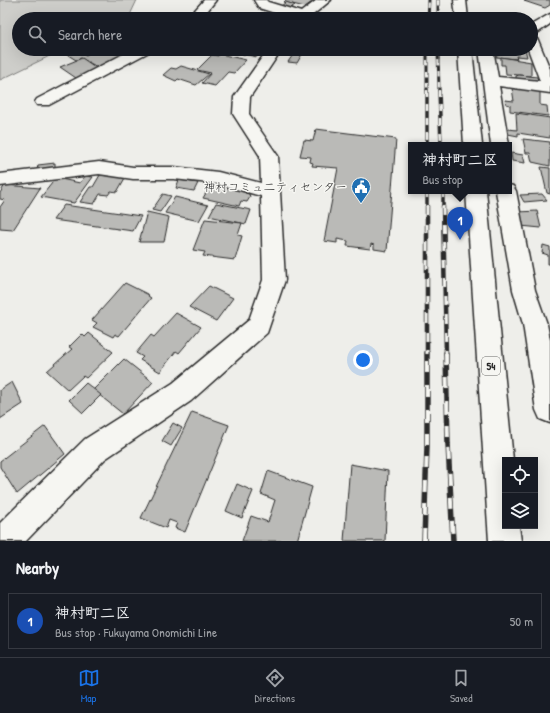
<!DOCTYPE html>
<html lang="en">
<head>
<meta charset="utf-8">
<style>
  body { margin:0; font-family:"Patrick Hand","Klee One",sans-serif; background:#242831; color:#f1f3f6 }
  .controls { position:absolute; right:12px; bottom:12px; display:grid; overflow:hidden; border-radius:0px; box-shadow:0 4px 16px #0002 }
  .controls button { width:36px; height:36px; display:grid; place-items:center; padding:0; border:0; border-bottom:1px solid #363941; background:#171b24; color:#f1f3f6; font:20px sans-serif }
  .you { position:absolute; left:363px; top:360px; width:14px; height:14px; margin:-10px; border:3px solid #fff; border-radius:50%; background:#1a73e8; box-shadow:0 0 0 6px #1a73e833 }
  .badge { display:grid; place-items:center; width:26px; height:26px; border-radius:50%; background:#1a73e8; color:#fff; font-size:13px; font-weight:700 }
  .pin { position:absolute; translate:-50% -33px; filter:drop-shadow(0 1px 2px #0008) }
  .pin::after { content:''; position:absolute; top:21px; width:14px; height:12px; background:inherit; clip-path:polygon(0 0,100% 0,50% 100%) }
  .popup { position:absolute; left:408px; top:142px; width:104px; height:52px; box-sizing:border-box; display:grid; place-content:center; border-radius:0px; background:#171b24; filter:drop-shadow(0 1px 3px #0005); font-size:13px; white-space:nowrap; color:#9ea1a6 }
  .popup b { font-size:15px; color:#f1f3f6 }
  .popup::after { content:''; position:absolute; left:50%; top:100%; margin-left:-8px; border:8px solid transparent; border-top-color:#171b24 }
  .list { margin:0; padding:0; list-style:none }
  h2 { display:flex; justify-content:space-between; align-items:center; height:52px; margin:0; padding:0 16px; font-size:17px }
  h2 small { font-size:13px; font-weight:400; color:#9ea1a6 }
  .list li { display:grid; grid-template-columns:26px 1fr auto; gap:12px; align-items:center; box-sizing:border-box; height:56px; margin:0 8px 8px; padding:0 8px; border:1px solid #363941; border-radius:0px }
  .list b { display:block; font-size:15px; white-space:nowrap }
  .list p { margin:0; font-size:13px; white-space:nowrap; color:#9ea1a6 }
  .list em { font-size:13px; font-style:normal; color:#9ea1a6 }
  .icon { flex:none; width:22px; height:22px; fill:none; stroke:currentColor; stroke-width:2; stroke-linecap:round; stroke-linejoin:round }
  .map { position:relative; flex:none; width:550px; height:541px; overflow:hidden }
  .search { position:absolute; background:#171b24; box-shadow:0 4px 16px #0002; left:12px; right:12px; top:12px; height:44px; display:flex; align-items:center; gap:10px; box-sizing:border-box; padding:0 14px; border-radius:22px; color:#9ea1a6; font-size:15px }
  .sheet { height:116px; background:#171b24 }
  nav { display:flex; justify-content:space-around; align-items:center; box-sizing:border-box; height:56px; border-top:1px solid #363941; background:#171b24; font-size:11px; color:#9ea1a6 }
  nav a { display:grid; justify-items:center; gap:2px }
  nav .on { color:#1a73e8 }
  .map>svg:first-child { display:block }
  .green { fill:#cececa; stroke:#7c7c7a }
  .building { fill:#babab7; stroke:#2b2b2b }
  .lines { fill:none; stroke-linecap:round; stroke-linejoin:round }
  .street-casing { stroke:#2b2b2b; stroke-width:3 }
  .primary-casing { stroke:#2b2b2b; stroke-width:3 }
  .street { fill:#f6f6f2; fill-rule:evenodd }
  .primary { fill:#f6f6f2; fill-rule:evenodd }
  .rail-far3-casing { stroke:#2b2b2b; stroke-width:3 }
  .rail-far2-casing { stroke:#2b2b2b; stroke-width:3.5 }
  .rail-far1-casing { stroke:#2b2b2b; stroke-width:4.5 }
  .rail-casing { stroke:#2b2b2b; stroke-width:5.5 }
  .rail-far3 { stroke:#f6f6f2; stroke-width:2; stroke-dasharray:5.5; stroke-linecap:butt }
  .rail-far2 { stroke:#f6f6f2; stroke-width:2.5; stroke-dasharray:7; stroke-linecap:butt }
  .rail-far1 { stroke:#f6f6f2; stroke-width:3; stroke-dasharray:9; stroke-linecap:butt }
  .rail { stroke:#f6f6f2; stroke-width:4; stroke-dasharray:12; stroke-linecap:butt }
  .labels { text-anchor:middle; stroke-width:3; stroke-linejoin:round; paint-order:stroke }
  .shield { fill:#f6f6f2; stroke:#686867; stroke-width:1 }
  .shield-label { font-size:11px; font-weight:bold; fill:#2b2b2b }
  .poi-label { font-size:12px; fill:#2b2b2b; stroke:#f6f6f2; text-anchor:end }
</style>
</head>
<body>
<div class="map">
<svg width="550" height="541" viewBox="0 0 550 541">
  <rect width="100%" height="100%" fill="#eeeeea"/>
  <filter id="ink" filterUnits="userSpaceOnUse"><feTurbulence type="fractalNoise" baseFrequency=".025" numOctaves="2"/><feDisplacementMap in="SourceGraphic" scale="8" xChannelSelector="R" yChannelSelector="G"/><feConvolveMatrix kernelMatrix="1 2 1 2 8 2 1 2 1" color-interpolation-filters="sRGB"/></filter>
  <g filter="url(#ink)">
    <polygon class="green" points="0,0 137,0 130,15 122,19 19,19 19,49 64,49 0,80"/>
    <g class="building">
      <polygon points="286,0 315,0 305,7 284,2"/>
      <polygon points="526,0 550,0 550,5 545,8 524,1"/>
      <polygon points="286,2 295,5 289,9 280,7"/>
      <polygon points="256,14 264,15 265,14 278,18 250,19"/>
      <polygon points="96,49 126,49 130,51 99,68 81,58 76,60 68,55 77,51 86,55"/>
      <polygon points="246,49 262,49 257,57 242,54"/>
      <polygon points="297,49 305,49 297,63 288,62"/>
      <polygon points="497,49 525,49 527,57 516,56 517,59 496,57"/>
      <polygon points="220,54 246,60 234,73 228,72 215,86 202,83 211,73 197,70 212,55 218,56"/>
      <polygon points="501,57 531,62 531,76 506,74 505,65 501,65"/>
      <polygon points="82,58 98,69 76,78 60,67"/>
      <polygon points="181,66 209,74 196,85 178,79 176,81 163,75 171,68 176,69"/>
      <polygon points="519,75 537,77 538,80 535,82 516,79 516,76"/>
      <polygon points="512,88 540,91 540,105 547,106 548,116 510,111 510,105 506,104 505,100 514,101"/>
      <polygon points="516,113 550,118 550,138 518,133 518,136 508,134 508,129 517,130"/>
      <polygon points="316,129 396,139 387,251 374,249 374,245 371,244 370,249 347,246 348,241 337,239 337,243 324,241 338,168 312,166 313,163 310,162 311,157 300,156 304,140 313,141"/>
      <polygon points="523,139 550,142 550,166 532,162 530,153 526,153"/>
      <polygon points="511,153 523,155 525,163 512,161"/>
      <polygon points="55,163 55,168 37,170 38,165"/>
      <polygon points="541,167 550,168 550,194 547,193"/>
      <polygon points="100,175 125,178 117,192 111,191 108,195 100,194 94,204 80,202 90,187 93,187"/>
      <polygon points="85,176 93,177 74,203 41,197 56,178 80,183"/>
      <polygon points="179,180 198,183 194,191 176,188"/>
      <polygon points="212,183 246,191 245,193 249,194 250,197 247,202 241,201 239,206 203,198"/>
      <polygon points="5,185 40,188 13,230 0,229 0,207 5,200 0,199 0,193"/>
      <polygon points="163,194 171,196 160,212 152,210"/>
      <polygon points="542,194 547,200 524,202 520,195"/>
      <polygon points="175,197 208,205 199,221 165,213"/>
      <polygon points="216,203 251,210 246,224 209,216"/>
      <polygon points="64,205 141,216 133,231 53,220"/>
      <polygon points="537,211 541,228 521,226 518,212"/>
      <polygon points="147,212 169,217 164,242 139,242"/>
      <polygon points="205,219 242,223 238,235 242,236 235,260 203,256 205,252 193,250"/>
      <polygon points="543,245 550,247 550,264 548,264 548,255 542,253"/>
      <polygon points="125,283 149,295 148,296 151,298 119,336 115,334 113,337 93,327 97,323 92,320"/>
      <polygon points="209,286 233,298 216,321 189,307"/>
      <polygon points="176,313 201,327 179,353 176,351 160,372 140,360 143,357 136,353 151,335 154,337"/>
      <polygon points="89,333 113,352 86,378 83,376 68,390 47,371 72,349 69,347 82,334 85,337"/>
      <polygon points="124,359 153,382 123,414 93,390"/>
      <polygon points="12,382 23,404 0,419 0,390"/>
      <polygon points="86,383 101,395 83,413 69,400"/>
      <polygon points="192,412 229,425 185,532 175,528 177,523 169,520 166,528 141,518"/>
      <polygon points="173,423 182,428 171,446 162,441"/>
      <polygon points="45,426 65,454 17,494 0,467 0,461"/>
      <polygon points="350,464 388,471 385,541 344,541"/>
      <polygon points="268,471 312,487 297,541 242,541 251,516 268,522 275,500 261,494"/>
      <polygon points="237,484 253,491 242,518 226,511"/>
    </g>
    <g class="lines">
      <g class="street-casing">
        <g id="street">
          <polygon points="204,0 216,0 201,19 187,19"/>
          <polygon points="254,0 266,0 268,2 301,12 317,0 331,0 308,19 294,19 259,8"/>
          <polygon points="550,14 550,24 533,36 538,40 550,69 550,93 499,86 509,145 491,145 479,49 493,49 498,77 540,81 528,49 531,49 531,25"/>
          <polygon points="133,49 151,49 149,52 49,105 37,105 35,102 37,99"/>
          <polygon points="268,49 282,49 250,97 249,114 278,156 285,280 267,333 191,401 105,459 26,541 0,541 0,523 85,439 173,383 249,320 263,280 261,196 218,184 174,179 133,179 99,174 0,186 0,174 99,162 133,167 174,167 218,172 261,183 260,156 233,114 234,97"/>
          <polygon points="509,185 513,186 516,191 535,290 547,324 550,340 550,423 540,419 536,410 523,324 513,290 496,191 509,191"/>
        </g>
      </g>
      <g class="primary-casing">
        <g id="primary">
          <polygon points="454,0 466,0 468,19 456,19"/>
          <polygon points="458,49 472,49 482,145 464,145"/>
          <polygon points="466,191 486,191 513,460 505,460 505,526 519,526 521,541 489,541"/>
        </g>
      </g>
      <use href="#street" class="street"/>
      <use href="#primary" class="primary"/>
      <g class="rail-far3-casing">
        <g id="rail-far3">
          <polyline points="438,0 438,19"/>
          <polyline points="428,19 429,0"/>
          <polyline points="427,49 427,91"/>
          <polyline points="438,49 439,91"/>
        </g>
      </g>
      <g class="rail-far2-casing">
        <g id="rail-far2">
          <polyline points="427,90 427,145"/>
          <polyline points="439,90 441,145"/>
          <polyline points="427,191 427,207"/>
          <polyline points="443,191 443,207"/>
        </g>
      </g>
      <g class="rail-far1-casing">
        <g id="rail-far1">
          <polyline points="427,206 427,354"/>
          <polyline points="443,206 446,354"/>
        </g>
      </g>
      <g class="rail-casing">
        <g id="rail">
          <polyline points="446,353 448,444 453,541"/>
          <polyline points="424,541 427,446 427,353"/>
        </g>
      </g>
      <use href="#rail-far3" class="rail-far3"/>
      <use href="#rail-far2" class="rail-far2"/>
      <use href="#rail-far1" class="rail-far1"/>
      <use href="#rail" class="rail"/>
    </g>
  </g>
  <defs>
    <g id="civic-pin" transform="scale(1)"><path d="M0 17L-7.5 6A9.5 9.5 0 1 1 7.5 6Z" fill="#1f6fb2" stroke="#f6f6f2"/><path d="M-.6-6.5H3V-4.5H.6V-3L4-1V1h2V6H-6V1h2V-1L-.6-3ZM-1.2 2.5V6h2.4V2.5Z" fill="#fff"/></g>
  </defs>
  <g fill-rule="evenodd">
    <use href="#civic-pin" x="361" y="187"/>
  </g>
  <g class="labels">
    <rect class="shield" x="482" y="357" width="18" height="18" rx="3"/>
    <g class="shield-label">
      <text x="491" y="370">54</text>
    </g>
    <g class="poi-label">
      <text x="347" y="191">神村コミュ二ティセンター</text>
    </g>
  </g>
</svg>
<div class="controls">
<button><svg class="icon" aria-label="locate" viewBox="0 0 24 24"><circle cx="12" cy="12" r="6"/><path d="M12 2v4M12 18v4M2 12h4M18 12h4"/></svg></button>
<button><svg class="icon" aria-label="layers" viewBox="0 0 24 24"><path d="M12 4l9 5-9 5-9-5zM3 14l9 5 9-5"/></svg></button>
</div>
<div class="you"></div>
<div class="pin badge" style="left:460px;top:240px;background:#1a4fb4">1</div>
<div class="popup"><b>神村町二区</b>Bus stop</div>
<div class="search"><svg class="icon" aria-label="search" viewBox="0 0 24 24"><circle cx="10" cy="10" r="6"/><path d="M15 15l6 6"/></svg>Search here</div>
</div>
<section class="sheet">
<h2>Nearby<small></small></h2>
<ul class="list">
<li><span class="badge" style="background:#1a4fb4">1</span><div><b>神村町二区</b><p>Bus stop · Fukuyama Onomichi Line</p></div><em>50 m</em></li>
</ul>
</section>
<nav>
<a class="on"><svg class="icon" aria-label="map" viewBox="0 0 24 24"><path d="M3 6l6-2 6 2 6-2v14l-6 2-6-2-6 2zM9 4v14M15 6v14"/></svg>Map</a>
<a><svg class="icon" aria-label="directions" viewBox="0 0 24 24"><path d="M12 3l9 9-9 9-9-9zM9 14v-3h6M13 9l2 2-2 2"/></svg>Directions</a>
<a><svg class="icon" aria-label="saved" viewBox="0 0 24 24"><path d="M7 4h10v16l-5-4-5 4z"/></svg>Saved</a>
</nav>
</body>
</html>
